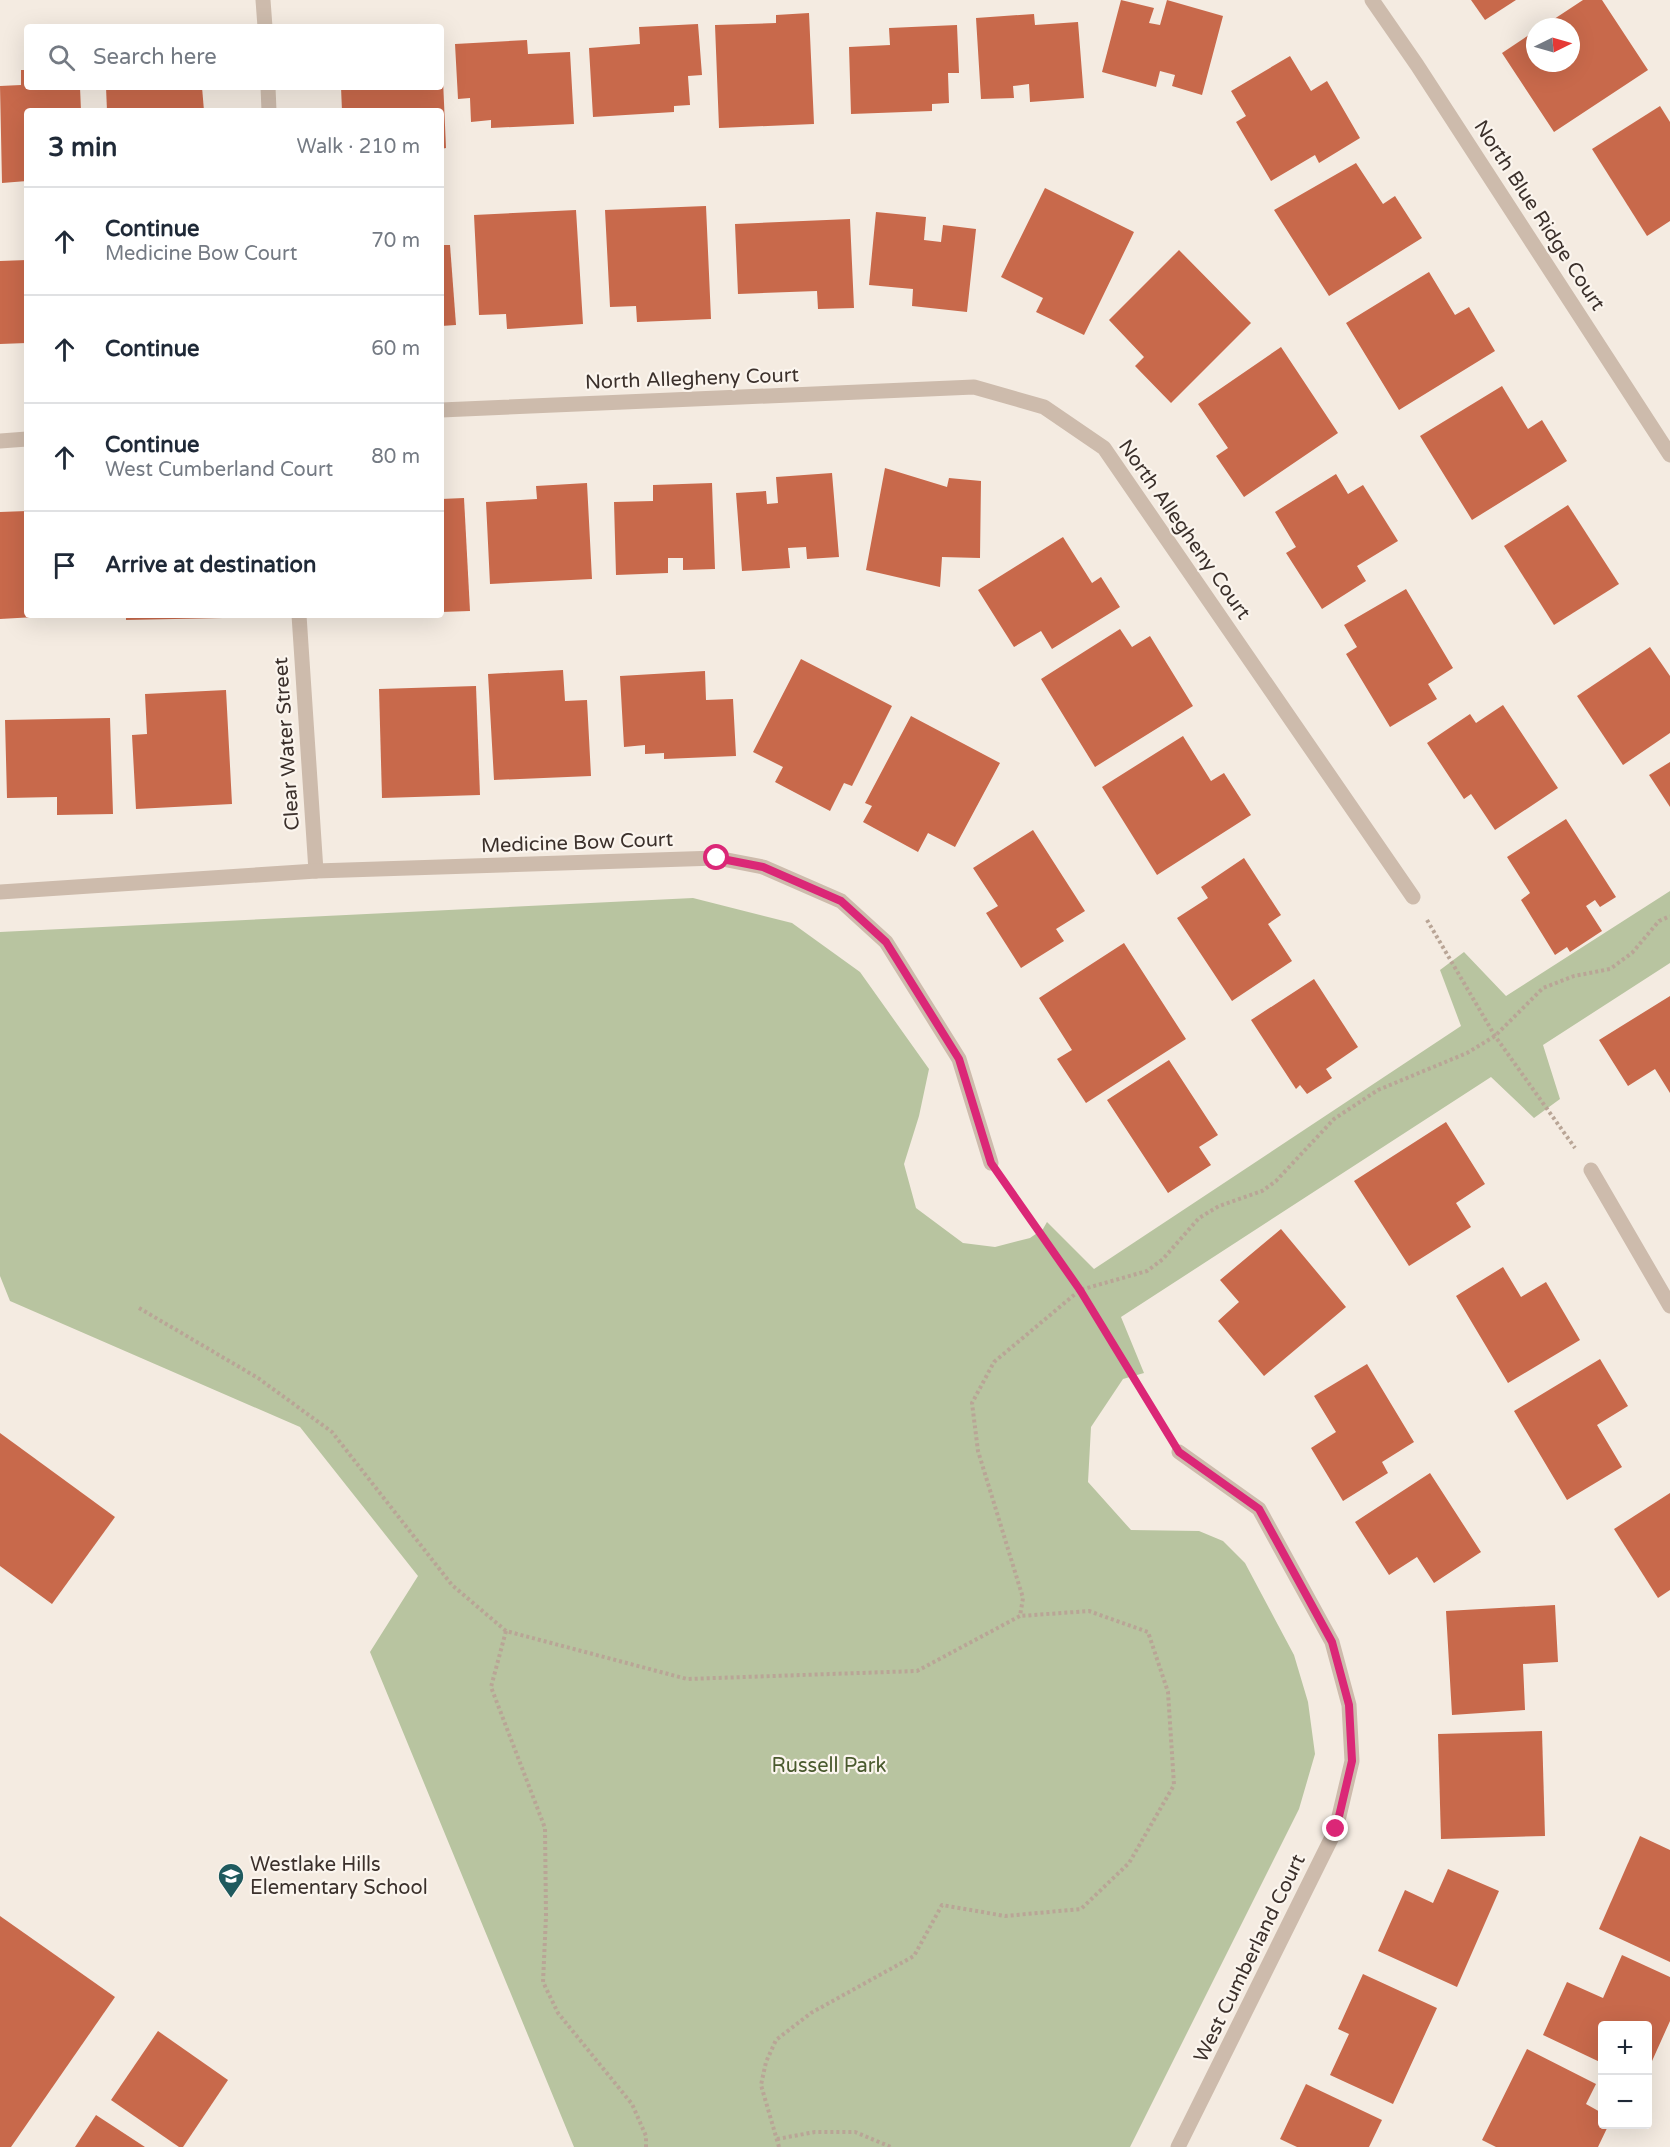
<!DOCTYPE html>
<html lang="en">
<head>
<meta charset="utf-8">
<style>
  body { margin:0; font-family:"Varela Round",sans-serif; background:#f6f6f7; color:#1f2937 }
  .controls { position:absolute; right:18px; bottom:18px; display:grid; overflow:hidden; border-radius:6px; box-shadow:0 6px 24px #0002 }
  .controls button { width:54px; height:54px; display:grid; place-items:center; padding:0; border:0; border-bottom:2px solid #e0e1e3; background:#fff; color:#1f2937; font:30px sans-serif }
  .compass { position:absolute; left:1526px; top:18px; width:54px; height:54px; border-radius:50%; background:#fff; box-shadow:0 6px 24px #0002; rotate:85deg }
  .stop { position:absolute; width:18px; height:18px; margin:-14px; border:4px solid #db2777; border-radius:50%; background:#fff }
  .stop.end { background:#db2777; border-color:#fff; box-shadow:0 2px 6px #0008 }
  .list { margin:0; padding:0; list-style:none }
  h2 { display:flex; justify-content:space-between; align-items:center; height:78px; margin:0; padding:0 24px; font-size:26px }
  h2 small { font-size:20px; font-weight:400; color:#747a83 }
  .list li { display:grid; grid-template-columns:39px 1fr auto; gap:18px; align-items:center; box-sizing:border-box; height:108px; padding:0 24px; border-top:2px solid #e0e1e3 }
  .list b { display:block; font-size:22px; white-space:nowrap }
  .list p { margin:0; font-size:20px; white-space:nowrap; color:#747a83 }
  .list em { font-size:20px; font-style:normal; color:#747a83 }
  .icon { flex:none; width:33px; height:33px; fill:none; stroke:currentColor; stroke-width:2; stroke-linecap:round; stroke-linejoin:round }
  .map { position:relative; flex:none; width:1670px; height:2147px; overflow:hidden }
  .search { position:absolute; background:#fff; box-shadow:0 6px 24px #0002; left:24px; top:24px; width:420px; height:66px; display:flex; align-items:center; gap:15px; box-sizing:border-box; padding:0 21px; border-radius:6px; color:#747a83; font-size:22px }
  .panel { position:absolute; background:#fff; box-shadow:0 6px 24px #0002; left:24px; top:108px; width:420px; height:510px; border-radius:6px }
  .map>svg:first-child { display:block }
  .park { fill:#b8c4a0 }
  .building { fill:#c8694b }
  .lines { fill:none; stroke-linecap:round; stroke-linejoin:round }
  .path { stroke:#b9a596; stroke-width:4; stroke-dasharray:3 3; stroke-linecap:butt }
  .minor { stroke:#cdbbac; stroke-width:15 }
  .route { stroke:#db2777; stroke-width:8 }
  .labels { text-anchor:middle; stroke-width:4.5; stroke-linejoin:round; paint-order:stroke }
  .street-label { font-size:20px; fill:#3b302b; stroke:#fbf5ee }
  .park-label { font-size:20px; fill:#4a5a2e; stroke:#fbf5ee }
  .poi-label { font-size:20px; fill:#3b302b; stroke:#fbf5ee; text-anchor:start }
</style>
</head>
<body>
<div class="map">
<svg width="1670" height="2147" viewBox="0 0 1670 2147">
  <rect width="100%" height="100%" fill="#f4ebe1"/>
  <polygon class="park" points="1670,891 1670,963 1543,1045 1560,1099 1534,1118 1491,1077 1121,1317 1144,1373 1123,1379 1091,1427 1088,1482 1131,1530 1199,1531 1223,1541 1245,1563 1294,1655 1308,1702 1315,1754 1299,1809 1130,2147 574,2147 370,1652 418,1576 300,1427 10,1301 0,1276 0,932 693,898 792,923 860,972 929,1069 919,1116 904,1164 916,1208 963,1243 995,1247 1030,1238 1043,1229 1047,1222 1094,1269 1461,1026 1440,970 1464,952 1506,996"/>
  <g class="building">
    <polygon points="1121,0 1154,8 1149,23 1160,25 1167,0 1223,16 1202,95 1172,86 1175,75 1160,71 1156,87 1102,72"/>
    <polygon points="1471,0 1516,0 1485,20"/>
    <polygon points="1583,0 1602,0 1648,70 1554,132 1502,53 1535,31 1535,63 1571,63 1571,27 1542,27"/>
    <polygon points="809,13 814,124 719,128 715,25 776,23 776,15"/>
    <polygon points="1034,14 1035,25 1078,22 1084,98 1030,102 1029,84 1013,86 1014,98 981,99 976,18"/>
    <polygon points="698,24 702,75 688,76 690,105 674,106 674,112 593,117 589,48 640,44 639,27"/>
    <polygon points="957,25 959,73 948,73 949,103 932,104 932,111 851,114 849,47 890,45 889,28"/>
    <polygon points="527,40 528,54 570,52 574,124 491,128 491,120 471,122 470,98 458,99 455,44"/>
    <polygon points="1290,56 1311,91 1327,81 1360,138 1319,163 1315,155 1271,181 1236,122 1246,116 1231,91"/>
    <polygon points="21,70 27,70 27,87 80,87 81,111 27,111 27,181 2,183 0,86 21,85"/>
    <polygon points="441,80 443,80 446,148 441,149 441,111 342,111 341,87 441,87"/>
    <polygon points="106,87 202,87 204,111 107,111"/>
    <polygon points="1660,106 1670,122 1670,221 1647,236 1592,149"/>
    <polygon points="1356,163 1383,204 1395,196 1422,238 1329,296 1274,210"/>
    <polygon points="1045,188 1134,232 1084,335 1036,312 1043,298 1001,277"/>
    <polygon points="706,206 711,319 637,322 636,306 610,307 605,210"/>
    <polygon points="576,210 583,324 507,329 506,314 479,315 474,215"/>
    <polygon points="876,212 926,217 924,240 941,242 943,225 976,229 967,312 912,306 913,289 869,285"/>
    <polygon points="850,219 854,308 818,309 817,291 738,294 735,224"/>
    <polygon points="441,245 450,245 456,325 441,326"/>
    <polygon points="1179,250 1251,323 1171,403 1135,366 1144,357 1109,320"/>
    <polygon points="27,260 27,343 0,344 0,261"/>
    <polygon points="1429,272 1455,315 1469,307 1495,351 1399,410 1346,323"/>
    <polygon points="1281,347 1338,433 1244,497 1216,456 1228,448 1198,404"/>
    <polygon points="1502,386 1528,429 1542,420 1567,461 1472,520 1420,436"/>
    <polygon points="885,468 947,487 949,478 981,481 980,558 942,557 940,587 866,570"/>
    <polygon points="832,473 839,557 807,559 806,547 788,548 790,568 742,571 736,493 766,491 767,504 778,503 776,477"/>
    <polygon points="1336,474 1348,494 1363,485 1398,541 1357,566 1366,581 1322,609 1286,553 1296,547 1275,512"/>
    <polygon points="587,483 592,579 490,584 486,502 537,499 536,486"/>
    <polygon points="712,483 715,569 683,570 683,558 668,558 668,573 616,575 614,502 653,501 653,485"/>
    <polygon points="464,498 470,611 441,612 441,499"/>
    <polygon points="1568,505 1619,584 1554,625 1504,546"/>
    <polygon points="27,511 27,615 34,615 35,617 0,619 0,512"/>
    <polygon points="1063,537 1092,583 1101,577 1120,607 1052,649 1041,631 1014,647 978,590"/>
    <polygon points="1406,589 1453,668 1428,684 1437,699 1390,727 1346,654 1357,647 1344,625"/>
    <polygon points="126,615 223,615 223,618 126,620"/>
    <polygon points="1120,629 1132,647 1150,636 1193,706 1095,767 1041,679"/>
    <polygon points="1650,647 1670,676 1670,733 1623,765 1577,696"/>
    <polygon points="801,659 892,706 852,786 844,783 830,811 775,782 783,767 753,752"/>
    <polygon points="563,670 565,701 587,700 591,776 494,780 488,674"/>
    <polygon points="705,671 706,700 733,699 736,756 664,759 664,753 645,754 645,745 624,747 620,676"/>
    <polygon points="476,686 480,795 382,798 379,689"/>
    <polygon points="226,690 232,804 136,809 132,735 147,734 145,694"/>
    <polygon points="1503,705 1558,788 1495,830 1471,794 1464,799 1427,743 1470,714 1476,723"/>
    <polygon points="911,716 1000,763 955,847 928,833 918,852 863,822 872,806 865,803"/>
    <polygon points="110,718 113,814 57,815 57,797 7,798 5,720"/>
    <polygon points="1183,736 1211,781 1224,773 1251,815 1157,875 1102,787"/>
    <polygon points="1670,762 1670,807 1649,775"/>
    <polygon points="1566,819 1616,897 1600,907 1595,900 1586,906 1602,931 1570,952 1567,947 1555,955 1521,900 1530,893 1507,857"/>
    <polygon points="1033,830 1085,911 1056,929 1064,941 1021,968 986,913 998,906 973,868"/>
    <polygon points="1244,858 1281,915 1268,924 1292,961 1232,1001 1177,918 1208,898 1201,887"/>
    <polygon points="1124,943 1186,1039 1086,1103 1057,1059 1072,1050 1039,998"/>
    <polygon points="1314,979 1358,1047 1326,1069 1332,1078 1307,1094 1300,1085 1296,1089 1251,1020"/>
    <polygon points="1670,996 1670,1093 1655,1069 1628,1086 1599,1040"/>
    <polygon points="1169,1060 1218,1135 1199,1147 1211,1165 1168,1193 1107,1100"/>
    <polygon points="1446,1122 1485,1184 1456,1203 1471,1227 1409,1266 1354,1181"/>
    <polygon points="1281,1229 1346,1307 1264,1376 1218,1321 1239,1302 1220,1280"/>
    <polygon points="1503,1267 1521,1297 1546,1282 1580,1340 1508,1383 1456,1296"/>
    <polygon points="1600,1359 1628,1406 1597,1425 1622,1467 1567,1500 1514,1411"/>
    <polygon points="1367,1364 1414,1442 1382,1462 1388,1473 1343,1501 1311,1448 1336,1432 1314,1396"/>
    <polygon points="0,1433 115,1517 52,1604 0,1566"/>
    <polygon points="1430,1473 1481,1552 1434,1583 1417,1557 1389,1575 1355,1522"/>
    <polygon points="1670,1493 1670,1590 1658,1598 1614,1529"/>
    <polygon points="1555,1605 1558,1662 1523,1664 1525,1710 1452,1715 1446,1611"/>
    <polygon points="1542,1731 1545,1836 1441,1839 1438,1734"/>
    <polygon points="1640,1836 1670,1850 1670,1962 1599,1929"/>
    <polygon points="1448,1869 1499,1891 1457,1987 1378,1951 1405,1890 1433,1903"/>
    <polygon points="0,1916 115,1997 11,2147 0,2147"/>
    <polygon points="1622,1955 1670,1977 1670,2021 1648,2070 1648,2026 1602,2026 1602,2063 1543,2035 1567,1982 1603,1998"/>
    <polygon points="1363,1974 1437,2008 1393,2104 1330,2075 1349,2034 1338,2029"/>
    <polygon points="158,2031 228,2080 183,2147 179,2147 111,2100"/>
    <polygon points="1527,2049 1596,2084 1586,2104 1602,2113 1602,2124 1609,2124 1598,2147 1496,2147 1482,2140"/>
    <polygon points="1306,2084 1382,2120 1369,2147 1297,2147 1280,2139"/>
    <polygon points="96,2115 145,2147 75,2147"/>
  </g>
  <g class="lines">
    <g class="path">
      <polyline points="1427,920 1495,1036 1575,1148"/>
      <polyline points="1007,1186 1080,1290 1164,1429"/>
      <polyline points="139,1308 258,1378 332,1432 452,1585 506,1631 687,1679 917,1671 1020,1616 1023,1598 978,1451 972,1403 994,1362 1080,1290 1147,1271 1163,1259 1199,1218 1219,1206 1262,1191 1276,1181 1334,1119 1378,1090 1467,1053 1495,1036 1543,988 1574,976 1610,969 1632,953 1659,921 1670,916"/>
      <polyline points="506,1631 491,1687 545,1828 546,1916 543,1982 558,2013 632,2104 646,2136 646,2147"/>
      <polyline points="777,2139 815,2132 855,2132 891,2147"/>
      <polyline points="779,2147 761,2085 766,2062 776,2040 811,2013 914,1956 942,1905 1005,1916 1081,1909 1129,1863 1174,1785 1168,1692 1148,1632 1089,1611 1020,1616"/>
    </g>
    <g class="minor">
      <polyline points="263,0 265,27"/>
      <polyline points="1372,0 1417,65 1670,455"/>
      <polyline points="268,87 269,111"/>
      <polyline points="441,410 974,387 1044,407 1104,448 1413,897"/>
      <polyline points="0,441 27,439"/>
      <polyline points="299,615 316,871"/>
      <polyline points="0,892 316,871 717,858 763,867 841,901 886,942 959,1059 991,1163"/>
      <polyline points="1591,1170 1670,1306"/>
      <polyline points="1178,2147 1336,1829 1352,1761 1349,1705 1332,1642 1259,1509 1179,1452"/>
    </g>
  </g>
  <g class="lines">
    <polyline class="route" points="717,858 763,867 841,901 886,942 959,1059 991,1163 1080,1290 1179,1452 1259,1509 1332,1642 1349,1705 1352,1761 1336,1829"/>
  </g>
  <defs>
    <g id="school-pin" transform="scale(1.35)"><path d="M0 17L-7.5 6A9.5 9.5 0 1 1 7.5 6Z" fill="#1f5a5e" stroke="#fbf5ee"/><path d="M0-5L7-2L0 1L-7-2ZM-4 1L0 2.5L4 1V4Q0 6-4 4Z" fill="#fff"/></g>
  </defs>
  <g fill-rule="evenodd">
    <use href="#school-pin" x="231" y="1876"/>
  </g>
  <g class="labels">
    <g class="street-label">
      <text transform="translate(1540 215) rotate(57)" y="7">North Blue Ridge Court</text>
      <text transform="translate(692 378) rotate(-2)" y="7">North Allegheny Court</text>
      <text transform="translate(1185 529) rotate(55)" y="7">North Allegheny Court</text>
      <text transform="translate(286 744) rotate(-94)" y="7">Clear Water Street</text>
      <text transform="translate(577 842) rotate(-2)" y="7">Medicine Bow Court</text>
      <text transform="translate(1249 1958) rotate(-64)" y="7">West Cumberland Court</text>
    </g>
    <g class="park-label">
      <text x="829" y="1772">Russell Park</text>
    </g>
    <g class="poi-label">
      <text x="250" y="1871">Westlake Hills<tspan x="250" dy="23">Elementary School</tspan></text>
    </g>
  </g>
</svg>
<div class="controls">
<button>+</button>
<button>−</button>
</div>
<svg class="compass" viewBox="-18 -18 36 36"><path d="M0-13l5 13h-10z" fill="#e53935"/><path d="M0 13l5-13h-10z" fill="#747a83"/></svg>
<div class="stop" style="left:717px;top:858px"></div>
<div class="stop end" style="left:1336px;top:1829px"></div>
<div class="search"><svg class="icon" aria-label="search" viewBox="0 0 24 24"><circle cx="10" cy="10" r="6"/><path d="M15 15l6 6"/></svg>Search here</div>
<section class="panel">
<h2>3 min<small>Walk · 210 m</small></h2>
<ul class="list">
<li><svg class="icon" aria-label="ahead" viewBox="0 0 24 24"><path d="M12 20V5M6 11l6-6 6 6"/></svg><div><b>Continue</b><p>Medicine Bow Court</p></div><em>70 m</em></li>
<li><svg class="icon" aria-label="ahead" viewBox="0 0 24 24"><path d="M12 20V5M6 11l6-6 6 6"/></svg><div><b>Continue</b></div><em>60 m</em></li>
<li><svg class="icon" aria-label="ahead" viewBox="0 0 24 24"><path d="M12 20V5M6 11l6-6 6 6"/></svg><div><b>Continue</b><p>West Cumberland Court</p></div><em>80 m</em></li>
<li><svg class="icon" aria-label="arrive" viewBox="0 0 24 24"><path d="M6 21V4h12l-3 4 3 4H6"/></svg><div><b>Arrive at destination</b></div></li>
</ul>
</section>
</div>
</body>
</html>
